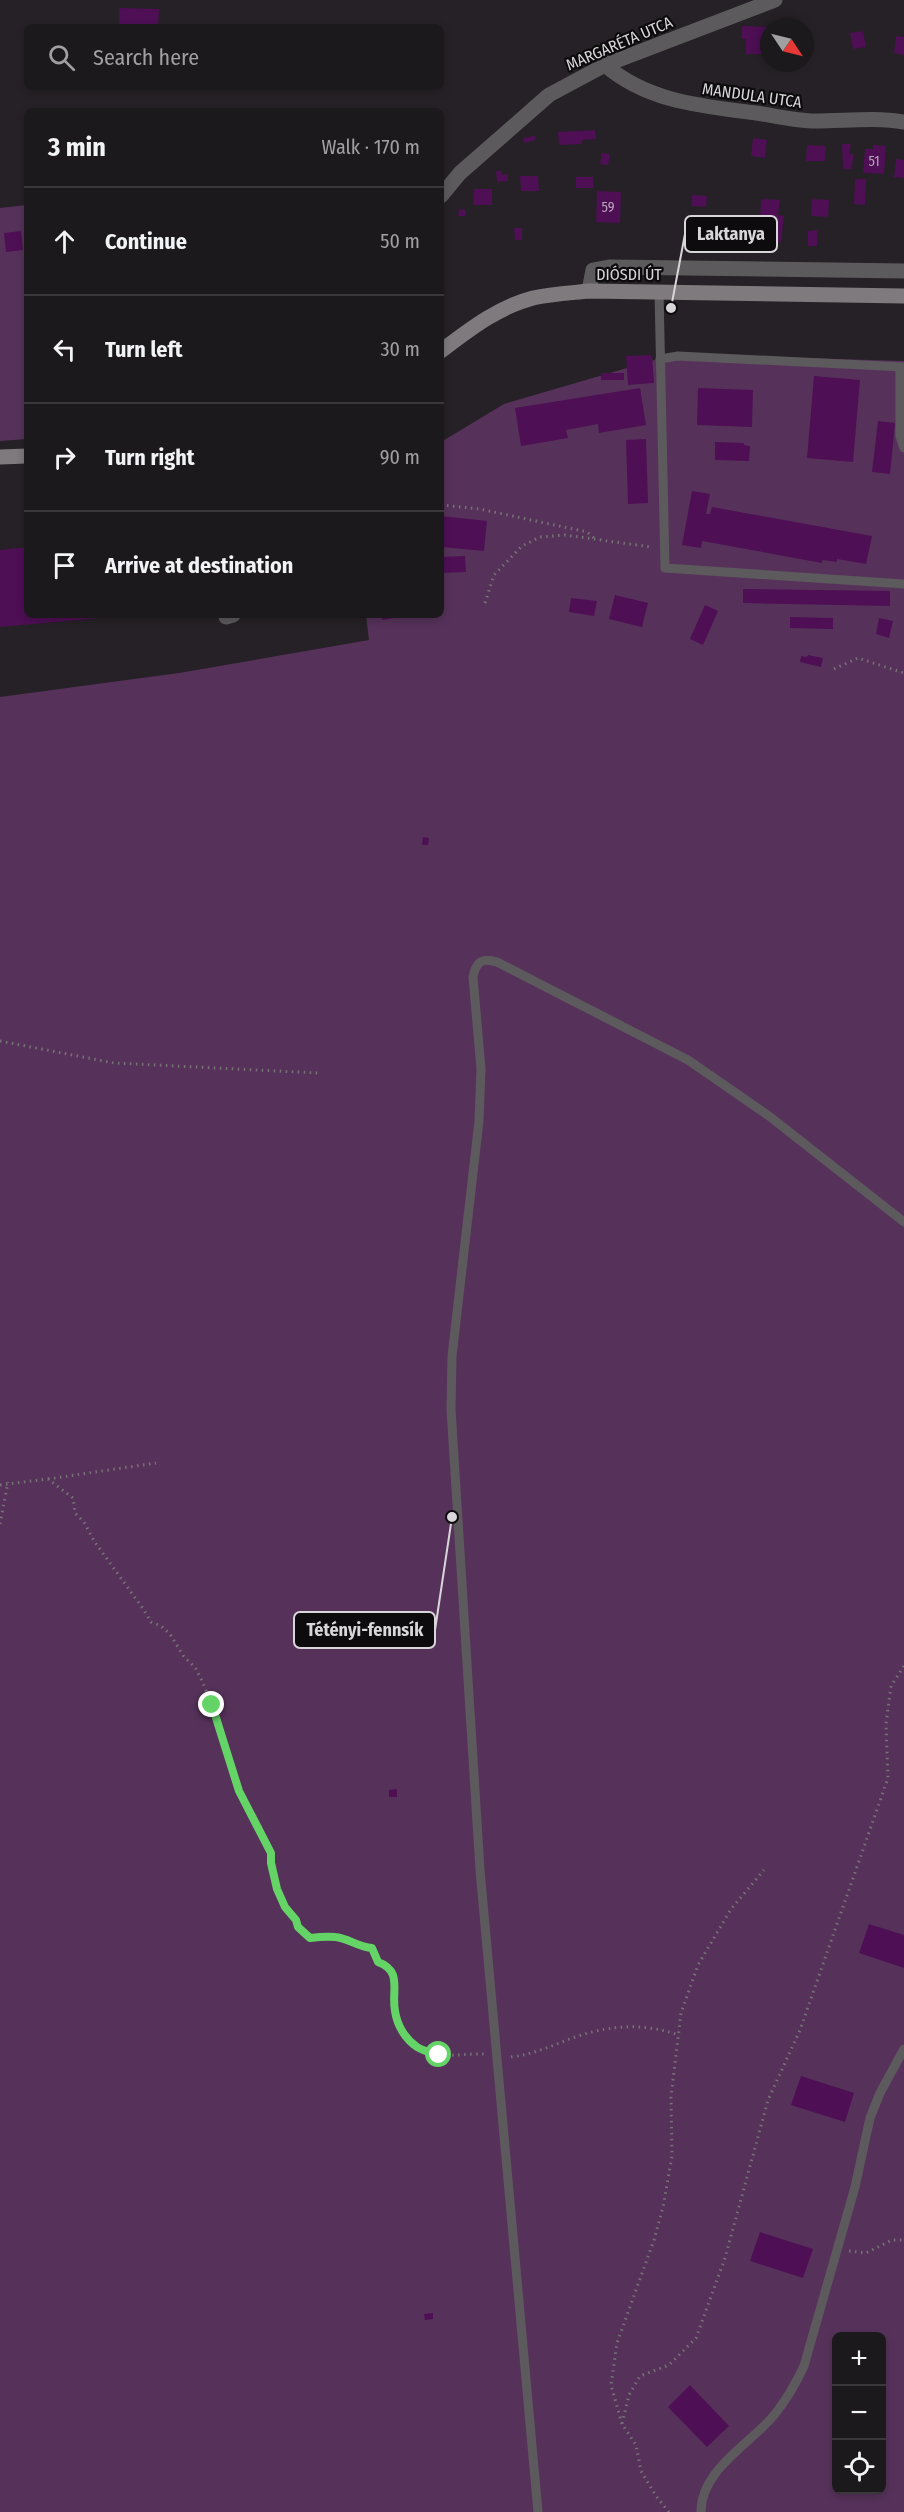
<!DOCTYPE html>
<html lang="en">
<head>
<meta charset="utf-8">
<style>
  body { margin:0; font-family:"Fira Sans Condensed",sans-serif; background:#292629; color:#f1f3f6 }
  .controls { position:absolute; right:18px; bottom:18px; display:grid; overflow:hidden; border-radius:9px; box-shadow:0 3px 9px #0003 }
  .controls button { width:54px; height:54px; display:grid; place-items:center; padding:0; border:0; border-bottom:2px solid #3a383b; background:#1c191c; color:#f1f3f6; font:30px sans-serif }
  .compass { position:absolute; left:760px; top:18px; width:54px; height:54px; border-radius:50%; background:#1c191c; box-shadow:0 3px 9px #0003; rotate:125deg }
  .stop { position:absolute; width:18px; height:18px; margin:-14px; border:4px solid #65d467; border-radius:50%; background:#fff }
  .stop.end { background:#65d467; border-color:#fff; box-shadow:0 2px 6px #0008 }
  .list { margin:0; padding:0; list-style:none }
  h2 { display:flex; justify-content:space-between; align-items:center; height:78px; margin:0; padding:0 24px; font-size:26px }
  h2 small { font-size:20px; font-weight:400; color:#a0a0a3 }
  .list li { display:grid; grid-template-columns:39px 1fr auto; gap:18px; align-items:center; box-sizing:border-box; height:108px; padding:0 24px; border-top:2px solid #3a383b }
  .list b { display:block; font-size:22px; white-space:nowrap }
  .list em { font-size:20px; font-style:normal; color:#a0a0a3 }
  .icon { flex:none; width:33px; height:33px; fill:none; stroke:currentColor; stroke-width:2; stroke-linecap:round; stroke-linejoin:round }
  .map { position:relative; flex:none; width:904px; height:2512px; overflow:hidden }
  .search { position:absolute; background:#1c191c; box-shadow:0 3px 9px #0003; left:24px; top:24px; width:420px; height:66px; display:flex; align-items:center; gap:15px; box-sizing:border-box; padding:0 21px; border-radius:9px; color:#a0a0a3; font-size:22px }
  .panel { position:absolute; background:#1c191c; box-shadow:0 3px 9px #0003; left:24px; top:108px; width:420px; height:510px; border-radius:9px }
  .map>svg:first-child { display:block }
  .green { fill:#56325a; fill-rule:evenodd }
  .building { fill:#4e0f55 }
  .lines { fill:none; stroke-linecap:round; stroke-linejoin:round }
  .path { stroke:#767276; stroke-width:3; stroke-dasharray:1.5 4.5; stroke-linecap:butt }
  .lane { stroke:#5d5a5d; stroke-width:9 }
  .street { stroke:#5d5a5d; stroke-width:15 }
  .secondary { stroke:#7e7a7e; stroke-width:15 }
  .route { stroke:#65d467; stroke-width:8 }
  .labels { text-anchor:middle; stroke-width:4.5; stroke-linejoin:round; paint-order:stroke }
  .number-label { font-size:14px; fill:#b6a4b8 }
  .street-label { font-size:16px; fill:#d9d6d9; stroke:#0d0b0e }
  .leader { fill:none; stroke:#d9d6d9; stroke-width:2 }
  .callout-dot { fill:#d9d6d9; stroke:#0d0b0e; stroke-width:2 }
  .callout { fill:#0d0b0e; stroke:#d9d6d9; stroke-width:2 }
  .callout-label { font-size:18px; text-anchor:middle; font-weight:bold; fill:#d9d6d9 }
</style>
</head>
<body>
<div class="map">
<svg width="904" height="2512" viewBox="0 0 904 2512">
  <rect width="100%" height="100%" fill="#262126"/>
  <g class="green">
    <polygon points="27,205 27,439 0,441 0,208"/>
    <path d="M675,354l229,7v2151h-904v-1815l179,-24 190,-33 -3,-25h75v-173l63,-38zM836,2336h46v154h-46z"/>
  </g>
  <g class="building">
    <polygon points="119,8 159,9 158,27 119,27"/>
    <polygon points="742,26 769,27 769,54 746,54 746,39 742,39"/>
    <polygon points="863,31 866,47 853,49 850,33"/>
    <polygon points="896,36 904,37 904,55 894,53"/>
    <polygon points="595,130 596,139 582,140 582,144 559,145 558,132"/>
    <polygon points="535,136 536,140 524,143 523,138"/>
    <polygon points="753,138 767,140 765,158 751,156"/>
    <polygon points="842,144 851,144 849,154 854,154 851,169 843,169"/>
    <polygon points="807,145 826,146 825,161 806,161"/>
    <polygon points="873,145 886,146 884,174 863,173 865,149 873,149"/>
    <polygon points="602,153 610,154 608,165 600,164"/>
    <polygon points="896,159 904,160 904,178 894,177"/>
    <polygon points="496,171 502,171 502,175 508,174 508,181 497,182"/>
    <polygon points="520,176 538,176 539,191 521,191"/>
    <rect x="576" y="177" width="17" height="11"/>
    <polygon points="855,179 866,179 865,205 854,204"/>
    <polygon points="474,189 492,189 492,205 473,205"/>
    <polygon points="597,191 621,192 620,223 596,222"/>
    <polygon points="692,195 707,196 706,207 691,206"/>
    <polygon points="764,199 780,200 778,215 784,216 781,242 759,240 761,200"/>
    <polygon points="812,199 829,200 828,217 811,216"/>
    <polygon points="459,209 466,210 465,216 458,216"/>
    <polygon points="514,228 522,228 522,240 515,240"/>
    <polygon points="817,230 817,246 808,246 808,231"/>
    <polygon points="21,231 23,250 6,252 4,233"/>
    <polygon points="652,355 654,383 628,385 626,356"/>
    <rect x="601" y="373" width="23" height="7"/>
    <polygon points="814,376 860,380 853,462 807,458"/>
    <polygon points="640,388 646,425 599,433 598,424 566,430 568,438 521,446 515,408"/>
    <polygon points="698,388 753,390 752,427 697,425"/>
    <polygon points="878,421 895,423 890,474 872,472"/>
    <polygon points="646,439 648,503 628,504 626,440"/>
    <polygon points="715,442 744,443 744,445 750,446 749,461 715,460"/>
    <polygon points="692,491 710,494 706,514 710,514 712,507 872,536 866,564 837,559 837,562 822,560 822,563 702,541 701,548 682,545"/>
    <polygon points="441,516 487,521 484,551 441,547"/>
    <polygon points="27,547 27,615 112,617 0,627 0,550"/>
    <polygon points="465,556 466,572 441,573 441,557"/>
    <polygon points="743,589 890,591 890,606 743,603"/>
    <polygon points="615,595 648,603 642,627 609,619"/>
    <polygon points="571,598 597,601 594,616 569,612"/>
    <polygon points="705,605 718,611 703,645 690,639"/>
    <polygon points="382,615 406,615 406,616 382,620"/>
    <polygon points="790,617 833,618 833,629 790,628"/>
    <polygon points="879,618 893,621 889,638 876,634"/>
    <polygon points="808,655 823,658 821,667 800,662 801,656 807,657"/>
    <polygon points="423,837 429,838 428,845 422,845"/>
    <polygon points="397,1789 397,1797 389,1797 389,1790"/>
    <polygon points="869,1924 904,1935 904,1968 859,1953"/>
    <polygon points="801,2076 854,2093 845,2122 791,2105"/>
    <polygon points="760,2232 813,2249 803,2278 750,2261"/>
    <polygon points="433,2313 433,2319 425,2320 424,2314"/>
    <polygon points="690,2385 729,2426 707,2447 668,2407"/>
  </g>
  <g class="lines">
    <g class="path">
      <polyline points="441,505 480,509 587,532 594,538"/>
      <polyline points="485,603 494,575 522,546 540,537 565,535 651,547"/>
      <polyline points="834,669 858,658 904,673"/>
      <polyline points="0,1041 114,1063 318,1073"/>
      <polyline points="48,1479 156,1463"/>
      <path d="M0,1485l48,-6 25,19 2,15 9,9 10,19 50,69 7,12 10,4 9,8 14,23 11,10 8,16 17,42 19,66 32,62v10l6,26 8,18 18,27 7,4 25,-1 13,3 11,7 13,1 5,14c5,2 10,2 13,6 9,12 3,29 4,42 2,14 12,32 25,39 20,11 44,4 65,5"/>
      <polyline points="0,1524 8,1482"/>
      <path d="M511,2057c25,-3 44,-13 67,-21 35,-11 65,-13 101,-1"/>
      <polyline points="849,2251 866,2253 892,2240 904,2240"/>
      <polyline points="622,2424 611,2385 617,2343 654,2240 663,2207 672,2156 671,2097 681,2013 698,1965 731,1909 764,1870"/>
      <polyline points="669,2512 656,2496 641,2471 636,2445 622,2424 629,2395 640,2376 669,2365 696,2338 725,2258 768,2100 800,2030 888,1778 886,1724 891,1686 904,1666"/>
    </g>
    <g class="lane">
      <polyline points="659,292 665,568 904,584"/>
      <polyline points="660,359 678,356 904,367"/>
      <polyline points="900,367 900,436 904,448"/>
      <path d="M538,2512l-58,-642 -29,-461 1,-53 27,-235 2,-52 -8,-92c3,-15 9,-20 24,-15l191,98 81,56 135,106"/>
      <path d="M701,2512c0,-43 50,-68 74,-98 12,-15 21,-31 29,-48l51,-179 15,-69 10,-25 24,-44"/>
    </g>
    <g class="street">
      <path d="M605,65c43,37 97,41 151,48 20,3 40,8 60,8 29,0 59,-4 88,1"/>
      <polyline points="441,196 460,173 549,95 605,65 775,0"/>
      <polyline points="589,291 593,270 609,267 904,271"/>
      <polyline points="226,617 233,615"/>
    </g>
    <g class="secondary">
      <path d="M441,351c28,-21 57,-44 92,-53 18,-4 37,-5 56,-7l315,5"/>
      <polyline points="0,457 27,456"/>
    </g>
  </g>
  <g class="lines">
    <path class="route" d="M212,1705l27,86 32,62v10l6,26 8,18 11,13 2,7 12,11c8,-1 17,-2 25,-1 13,1 23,10 37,11l6,14c25,9 13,29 17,49 2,14 10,28 22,36 6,4 15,6 22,8"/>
  </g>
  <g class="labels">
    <g class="number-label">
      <text x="874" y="166">51</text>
      <text x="608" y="212">59</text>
    </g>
    <g class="street-label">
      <text transform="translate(619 43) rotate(-23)" y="6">MARGARÉTA UTCA</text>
      <text transform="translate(752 95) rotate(8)" y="6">MANDULA UTCA</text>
      <text x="629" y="280">DIÓSDI ÚT</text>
    </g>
  </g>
  <path class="leader" d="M671 308L685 234M452 1517L435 1630"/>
  <g class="callout-dot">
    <circle cx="671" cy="308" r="6"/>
    <circle cx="452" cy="1517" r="6"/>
  </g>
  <g class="callout">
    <rect x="685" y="216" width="92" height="36" rx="6"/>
    <rect x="294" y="1612" width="141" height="36" rx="6"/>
  </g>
  <g class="callout-label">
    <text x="731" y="240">Laktanya</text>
    <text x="365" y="1636">Tétényi-fennsík</text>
  </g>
</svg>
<div class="controls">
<button>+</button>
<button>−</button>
<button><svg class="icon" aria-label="locate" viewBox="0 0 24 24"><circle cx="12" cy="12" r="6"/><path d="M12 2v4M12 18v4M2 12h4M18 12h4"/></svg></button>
</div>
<svg class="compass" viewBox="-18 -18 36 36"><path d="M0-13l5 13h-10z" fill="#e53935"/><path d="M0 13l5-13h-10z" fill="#a0a0a3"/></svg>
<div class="stop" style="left:439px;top:2055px"></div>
<div class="stop end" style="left:212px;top:1705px"></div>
<div class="search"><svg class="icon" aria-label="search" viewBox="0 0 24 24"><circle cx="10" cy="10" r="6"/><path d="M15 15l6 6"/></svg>Search here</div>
<section class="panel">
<h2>3 min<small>Walk · 170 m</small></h2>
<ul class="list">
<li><svg class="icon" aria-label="ahead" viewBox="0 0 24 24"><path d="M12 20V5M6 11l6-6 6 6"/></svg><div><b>Continue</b></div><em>50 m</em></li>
<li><svg class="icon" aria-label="left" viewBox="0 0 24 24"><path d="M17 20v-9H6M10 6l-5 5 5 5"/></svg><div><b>Turn left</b></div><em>30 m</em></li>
<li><svg class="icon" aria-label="right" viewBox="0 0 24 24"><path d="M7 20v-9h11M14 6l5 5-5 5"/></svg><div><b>Turn right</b></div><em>90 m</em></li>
<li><svg class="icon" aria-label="arrive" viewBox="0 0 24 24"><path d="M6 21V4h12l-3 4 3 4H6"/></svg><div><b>Arrive at destination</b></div></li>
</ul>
</section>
</div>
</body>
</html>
